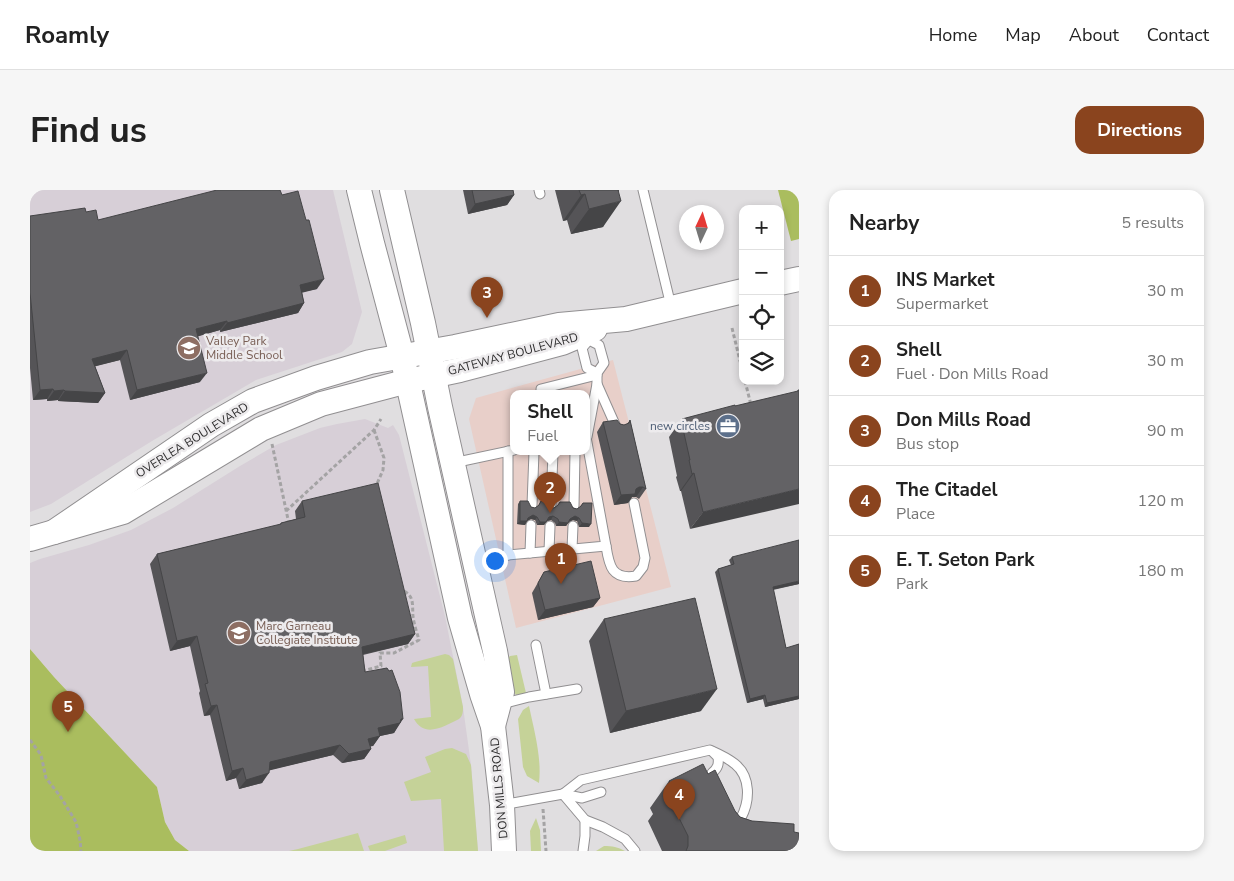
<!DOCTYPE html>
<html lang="en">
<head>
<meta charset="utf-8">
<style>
  body { margin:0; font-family:"Nunito Sans",sans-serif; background:#f6f6f6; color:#222 }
  .controls { position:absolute; right:15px; top:15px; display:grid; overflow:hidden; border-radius:10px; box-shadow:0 2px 8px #0003 }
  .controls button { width:45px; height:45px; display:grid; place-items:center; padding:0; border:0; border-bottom:1px solid #e0e0e0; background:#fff; color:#222; font:25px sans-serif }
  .compass { position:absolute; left:649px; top:15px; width:45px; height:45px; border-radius:50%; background:#fff; box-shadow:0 2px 8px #0003; rotate:4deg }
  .you { position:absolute; left:464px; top:370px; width:18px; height:18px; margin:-12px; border:4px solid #fff; border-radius:50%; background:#1a73e8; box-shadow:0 0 0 8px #1a73e833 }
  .badge { display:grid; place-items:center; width:32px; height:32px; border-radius:50%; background:#8a441e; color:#fff; font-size:16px; font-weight:700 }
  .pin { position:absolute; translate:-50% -41px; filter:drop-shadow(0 1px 2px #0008) }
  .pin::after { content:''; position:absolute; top:26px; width:18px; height:15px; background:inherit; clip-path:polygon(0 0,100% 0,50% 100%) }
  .popup { position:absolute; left:480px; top:200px; width:80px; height:65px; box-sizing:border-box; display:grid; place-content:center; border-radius:10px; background:#fff; filter:drop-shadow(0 1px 4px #0005); font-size:16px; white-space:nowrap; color:#767676 }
  .popup b { font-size:19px; color:#222 }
  .popup::after { content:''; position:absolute; left:50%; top:100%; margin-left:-10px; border:10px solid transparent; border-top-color:#fff }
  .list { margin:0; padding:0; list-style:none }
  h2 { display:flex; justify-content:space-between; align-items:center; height:65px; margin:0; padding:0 20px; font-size:21px }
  h2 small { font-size:16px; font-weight:400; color:#767676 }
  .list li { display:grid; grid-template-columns:32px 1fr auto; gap:15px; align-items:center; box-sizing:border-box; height:70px; padding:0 20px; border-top:1px solid #e0e0e0 }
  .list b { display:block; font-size:19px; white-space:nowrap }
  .list p { margin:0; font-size:16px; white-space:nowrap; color:#767676 }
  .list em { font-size:16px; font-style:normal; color:#767676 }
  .icon { flex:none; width:28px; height:28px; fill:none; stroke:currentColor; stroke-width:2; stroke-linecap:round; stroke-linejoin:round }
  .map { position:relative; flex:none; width:769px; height:661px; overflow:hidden; border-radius:15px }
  header { display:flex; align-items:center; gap:30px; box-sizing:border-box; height:70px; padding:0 25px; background:#fff; border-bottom:1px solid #e0e0e0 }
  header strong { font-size:24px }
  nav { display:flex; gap:28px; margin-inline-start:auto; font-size:18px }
  .intro { display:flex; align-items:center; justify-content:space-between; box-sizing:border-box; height:120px; padding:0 30px }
  h1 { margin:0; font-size:35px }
  .button { padding:12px 22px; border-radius:15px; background:#8a441e; color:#fff; font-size:18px; font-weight:700 }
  main { display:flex; gap:30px; padding:0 30px }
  aside { flex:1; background:#fff; border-radius:15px; box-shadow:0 2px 8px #0003 }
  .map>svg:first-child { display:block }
  .commercial { fill:#e8cfc9; fill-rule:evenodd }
  .built { fill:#d7cfd7 }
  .green { fill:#c5d298 }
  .forest { fill:#aabd5e }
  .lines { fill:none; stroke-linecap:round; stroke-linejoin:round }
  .lane-casing { stroke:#918f91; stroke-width:11 }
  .secondary-casing { stroke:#918f91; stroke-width:26 }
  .path { stroke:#a4a3a4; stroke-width:3; stroke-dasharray:4 2.5; stroke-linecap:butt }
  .lane { stroke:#fff; stroke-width:9 }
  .secondary { stroke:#fff; stroke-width:24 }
  .wall { fill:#555457 }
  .shaded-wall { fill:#454547 }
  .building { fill:#636265; stroke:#454547 }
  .labels { text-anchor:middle; stroke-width:5; stroke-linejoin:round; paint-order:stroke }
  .education-label { font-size:12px; fill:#785e54; stroke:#edebed; text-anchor:start }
  .street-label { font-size:12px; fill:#2f2e2f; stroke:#edebed }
  .service-label { font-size:12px; fill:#4e5e75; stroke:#edebed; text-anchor:end }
</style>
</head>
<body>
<header>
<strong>Roamly</strong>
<nav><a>Home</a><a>Map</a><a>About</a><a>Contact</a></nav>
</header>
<div class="intro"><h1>Find us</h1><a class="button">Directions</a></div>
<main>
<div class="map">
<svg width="769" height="661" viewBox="0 0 769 661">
  <rect width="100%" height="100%" fill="#e0dee0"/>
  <path class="commercial" d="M583,170l58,227 -155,41 -47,-209 7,-21zM484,204h72v58h-72z"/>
  <g class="built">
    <polygon points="0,0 303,0 332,122 322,154 312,162 226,190 122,251 21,314 0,322"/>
    <polygon points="335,229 358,238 363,235 369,245 415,426 433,517 441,575 448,661 159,661 145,650 135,632 127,597 24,487 0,459 0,373 10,369 59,355 101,340 143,318 210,276 246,255 290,238 307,234"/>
  </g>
  <g class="green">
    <path d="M415,464l4,1 4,4 10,48c0,4 0,9 -4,12 -15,7 -34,20 -45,0l17,-2 -3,-51 -17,1 1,-4 3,-1z"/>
    <polygon points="487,465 496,503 486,505 484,502 478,468 480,466"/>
    <path d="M499,516c5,24 13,52 10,77l-12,-7 -4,-9 -5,-48 5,-9z"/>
    <polygon points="422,558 436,564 441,575 448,661 414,661 411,609 381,611 374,592 401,582 395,567 415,559"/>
    <polygon points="506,628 510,640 511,661 501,661 500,641"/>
    <polygon points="328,643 334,661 259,661 268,659"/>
    <polygon points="375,645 377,653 355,661 340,661 338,656"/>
    <path d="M574,656c8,0 14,1 21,5h-29z"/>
  </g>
  <g class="forest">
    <polygon points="748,0 769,0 769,49 761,51"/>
    <polygon points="0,459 24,487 127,597 135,632 145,650 159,661 0,661"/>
  </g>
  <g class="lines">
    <g class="lane-casing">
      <g id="lane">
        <polyline points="509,0 510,4"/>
        <polyline points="613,0 641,116"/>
        <polyline points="559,150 552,158 557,178 567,183"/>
        <polyline points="567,194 587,239"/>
        <polyline points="511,204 511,199 567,185"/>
        <polyline points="557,247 567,194 567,183 574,173 569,155 559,150"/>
        <polyline points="478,261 478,365"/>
        <polyline points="423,273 484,260"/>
        <polyline points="502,315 504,262"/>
        <polyline points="521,315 523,262"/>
        <polyline points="544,316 545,262"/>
        <path d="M576,356c3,20 6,34 30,30l7,-9 2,-9 -11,-55"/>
        <polyline points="542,359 543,336"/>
        <polyline points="519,361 520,336"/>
        <polyline points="500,363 501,335"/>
        <polyline points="445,371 468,366 576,356 556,247"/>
        <polyline points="506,455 516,504"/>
        <polyline points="471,514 499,507 547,499"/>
        <path d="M682,583c6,-5 7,-9 6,-16l-5,-5"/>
        <path d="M533,604l18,-14 129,-30c9,4 18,8 25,14 16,13 15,37 6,54"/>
        <polyline points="533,604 552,608 571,602"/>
        <polyline points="472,615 533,604 555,630 573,637 595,649 605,661"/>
        <polyline points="553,661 555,646 555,630"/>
      </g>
    </g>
    <g class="secondary-casing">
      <g id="secondary">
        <polyline points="329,0 342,53 372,166 430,428 452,504 463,536 472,615 474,661"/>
        <polyline points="362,0 393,133 410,217 465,461 472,502 463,536"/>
        <polyline points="750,93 769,89"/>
        <polyline points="24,342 181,235 223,211 286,188 340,172 425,157 529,135 596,129 713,101"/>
        <polyline points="0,349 93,322 231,239 291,214 378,191 430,180 532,153 565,139"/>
      </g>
    </g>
    <g class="path">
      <polyline points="702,138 713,183"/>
      <polyline points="715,191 721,215"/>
      <polyline points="344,240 354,268 353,280 346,296"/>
      <polyline points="242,254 259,334"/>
      <polyline points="256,321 344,240 351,229"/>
      <path d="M332,481l19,-5 -1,-13h14l25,-13c-2,-7 -5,-16 -6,-23 -1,-13 2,-22 -12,-27"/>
      <polyline points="0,550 11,565 16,588 30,606 46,632 50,650 51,661"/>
      <polyline points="513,619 516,661"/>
    </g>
    <use href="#lane" class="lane"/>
    <use href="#secondary" class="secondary"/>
  </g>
  <g class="wall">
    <polygon points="433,0 483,0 484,5 477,15 438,24"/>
    <polygon points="525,0 589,0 573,37 541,44 537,30 533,31"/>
    <polygon points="252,5 287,99 272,102 274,113 268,123 190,142 190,140 168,146 170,192 100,210 90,170 65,176 75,203 68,213 28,211 28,210 17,211 17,209 3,210 0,178 0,26 56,22 68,30"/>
    <polygon points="768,200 769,200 660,339 651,301 650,301 646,287 647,286 639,247 652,229 767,202"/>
    <polygon points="600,230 616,299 609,309 606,307 602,307 598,313 584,315 567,242 573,232 590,234 594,235 597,234"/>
    <polygon points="272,311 385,444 378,454 333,465 335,482 370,532 364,543 350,546 343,556 340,556 341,559 334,569 312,573 303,565 239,580 232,593 209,599 206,588 196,591 180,525 174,526 169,503 170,501 160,456 140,461 120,374 127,364 249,335 251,333 266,329 265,321"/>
    <polygon points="490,311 501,317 505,318 508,316 511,311 520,317 524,318 527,316 530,312 547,319 550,317 553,313 559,337 549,337 547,331 543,330 539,332 536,336 526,336 525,333 521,330 517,331 514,335 507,335 505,330 501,329 497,331 495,335 487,334 488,314"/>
    <polygon points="702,367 769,394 743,400 756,458 769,509 735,517 733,509 717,513 685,382 688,379 701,375 699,370"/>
    <polygon points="514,382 570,408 563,417 508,430 502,403"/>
    <polygon points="574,429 671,521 580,543 559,451"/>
    <polygon points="678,584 705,621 710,627 722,631 764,642 769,661 632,661 618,631 623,624 620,618 639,591"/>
  </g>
  <g class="shaded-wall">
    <polygon points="585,0 589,0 580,14 591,11 573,37 541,44 559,19"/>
    <polygon points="555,4 537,30 533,31 551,5"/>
    <polygon points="484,5 477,15 438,24 445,14"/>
    <polygon points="294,89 287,99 263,105 270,95"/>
    <polygon points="274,113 268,123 190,142 197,133"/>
    <polygon points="197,131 190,140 159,149 166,139"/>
    <polygon points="97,160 90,170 55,179 62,169"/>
    <polygon points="177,183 170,192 100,210 107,200"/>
    <polygon points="23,199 17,209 3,210 10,200"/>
    <polygon points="34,200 28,210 17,211 24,201"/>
    <polygon points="35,201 75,203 68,213 28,211"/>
    <polygon points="664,283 651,301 650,301 662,284"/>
    <polygon points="609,297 613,297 606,307 602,307 598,313 584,315 591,305"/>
    <polygon points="769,299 769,314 660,339 673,322"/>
    <polygon points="503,325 507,327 505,330 501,329 496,331 497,331 495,335 487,334 490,331"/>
    <polygon points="523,326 521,330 517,331 519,327"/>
    <polygon points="545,326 549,328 547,331 543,330 538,332 540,329"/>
    <polygon points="510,332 516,332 514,335 507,335"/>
    <polygon points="529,332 538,333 536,336 526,336"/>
    <polygon points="552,333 561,334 559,337 549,337"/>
    <polygon points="769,391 769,394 740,400 743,397"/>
    <polygon points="570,408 563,417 508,430 515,420"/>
    <polygon points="385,444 378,454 325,466 332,457"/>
    <polygon points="167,446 160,456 140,461 147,451"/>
    <polygon points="687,499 671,521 580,543 596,521"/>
    <polygon points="735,505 733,509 717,513 720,509"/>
    <polygon points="769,506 769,509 735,517 737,513"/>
    <polygon points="187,515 180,525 174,526 181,516"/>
    <polygon points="371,529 373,529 364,543 350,546 343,556 332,558 338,549 348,538"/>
    <polygon points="310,555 303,565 233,582 240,572"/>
    <polygon points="341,559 334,569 312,573 319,564"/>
    <polygon points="213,578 206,588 196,591 202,581"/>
    <polygon points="239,583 232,593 209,599 216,590"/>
  </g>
  <g class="building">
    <polygon points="187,0 250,0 252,5 268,1 276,30 279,30 294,89 270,95 274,113 197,133 197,131 166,139 177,183 107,200 97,160 62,169 75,203 35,201 34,200 24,201 23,199 10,200 0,103 0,26 55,18 56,22 66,20 68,30"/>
    <polygon points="442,0 483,0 484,5 445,14"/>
    <polygon points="549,0 588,0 591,11 559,19 555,4 551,5"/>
    <polygon points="768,200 769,200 769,299 673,322 664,283 662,284 659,270 660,270 651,230 652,229 705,215 705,216 768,201"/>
    <polygon points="587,230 590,234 594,235 599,233 600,230 616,299 613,297 609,297 606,299 605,304 591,305 573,232"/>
    <polygon points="348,293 385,444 332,457 335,482 357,478 359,481 362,480 370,502 373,529 371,529 370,533 348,538 350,546 338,549 341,559 319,564 310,555 240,572 239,583 216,590 213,578 202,581 187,515 181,516 175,494 178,493 167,446 147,451 127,364 251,334 251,333 275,327 272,311"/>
    <polygon points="490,311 498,311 501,317 505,318 509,315 511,311 517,312 520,317 524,318 528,315 530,312 540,312 543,318 547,319 551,316 553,313 562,313 561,334 552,333 549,328 545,326 540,329 538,333 529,332 528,329 523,326 519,327 516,332 510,332 507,327 503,325 498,328 497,331 490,331"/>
    <polygon points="769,350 769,391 743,397 756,458 769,454 769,506 737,513 735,505 720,509 688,379 704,374 702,367"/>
    <polygon points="561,371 570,408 515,420 508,393 514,382"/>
    <polygon points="665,408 687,499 596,521 574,429"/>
    <polygon points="673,574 678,584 685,580 705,621 710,627 722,631 764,634 764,642 769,643 769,661 656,661 658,656 658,646 637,604 644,600 639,591"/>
  </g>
  <defs>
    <g id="school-disc" transform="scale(1.25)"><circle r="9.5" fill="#8d6e63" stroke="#edebed"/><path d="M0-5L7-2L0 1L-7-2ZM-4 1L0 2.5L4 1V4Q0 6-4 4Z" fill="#fff"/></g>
    <g id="office-disc" transform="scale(1.25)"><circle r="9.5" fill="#5c6f8a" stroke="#edebed"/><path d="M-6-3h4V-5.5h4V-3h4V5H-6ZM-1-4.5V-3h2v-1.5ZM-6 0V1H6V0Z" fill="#fff"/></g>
  </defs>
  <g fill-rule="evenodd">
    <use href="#school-disc" x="159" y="158"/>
    <use href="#office-disc" x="698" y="236"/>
    <use href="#school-disc" x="209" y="443"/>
  </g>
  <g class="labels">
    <g class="education-label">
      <text x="176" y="155">Valley Park<tspan x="176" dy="14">Middle School</tspan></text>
      <text x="226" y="440">Marc Garneau<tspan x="226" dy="14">Collegiate Institute</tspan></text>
    </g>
    <g class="street-label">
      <text transform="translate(483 164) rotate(-15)" y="4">GATEWAY BOULEVARD</text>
      <text transform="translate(162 250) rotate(-32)" y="4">OVERLEA BOULEVARD</text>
      <text transform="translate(469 598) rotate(-95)" y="4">DON MILLS ROAD</text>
    </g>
    <g class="service-label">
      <text x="680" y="240">new circles</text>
    </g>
  </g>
</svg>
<div class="controls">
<button>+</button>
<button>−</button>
<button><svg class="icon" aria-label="locate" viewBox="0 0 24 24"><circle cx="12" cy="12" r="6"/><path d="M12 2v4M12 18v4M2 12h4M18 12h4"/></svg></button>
<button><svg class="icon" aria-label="layers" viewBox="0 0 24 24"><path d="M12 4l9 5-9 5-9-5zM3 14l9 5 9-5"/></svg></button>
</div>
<svg class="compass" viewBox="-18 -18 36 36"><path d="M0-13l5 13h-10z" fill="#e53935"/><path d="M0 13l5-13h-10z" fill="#767676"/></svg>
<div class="you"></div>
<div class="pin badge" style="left:531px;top:394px">1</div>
<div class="pin badge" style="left:520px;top:323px">2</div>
<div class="popup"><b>Shell</b>Fuel</div>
<div class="pin badge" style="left:457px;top:128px">3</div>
<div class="pin badge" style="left:649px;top:630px">4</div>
<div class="pin badge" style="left:38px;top:542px">5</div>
</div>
<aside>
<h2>Nearby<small>5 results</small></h2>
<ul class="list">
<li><span class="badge">1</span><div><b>INS Market</b><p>Supermarket</p></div><em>30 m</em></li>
<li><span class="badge">2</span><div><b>Shell</b><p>Fuel · Don Mills Road</p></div><em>30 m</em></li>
<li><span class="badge">3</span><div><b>Don Mills Road</b><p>Bus stop</p></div><em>90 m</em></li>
<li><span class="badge">4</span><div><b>The Citadel</b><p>Place</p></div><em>120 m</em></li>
<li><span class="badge">5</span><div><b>E. T. Seton Park</b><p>Park</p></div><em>180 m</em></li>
</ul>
</aside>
</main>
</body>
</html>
